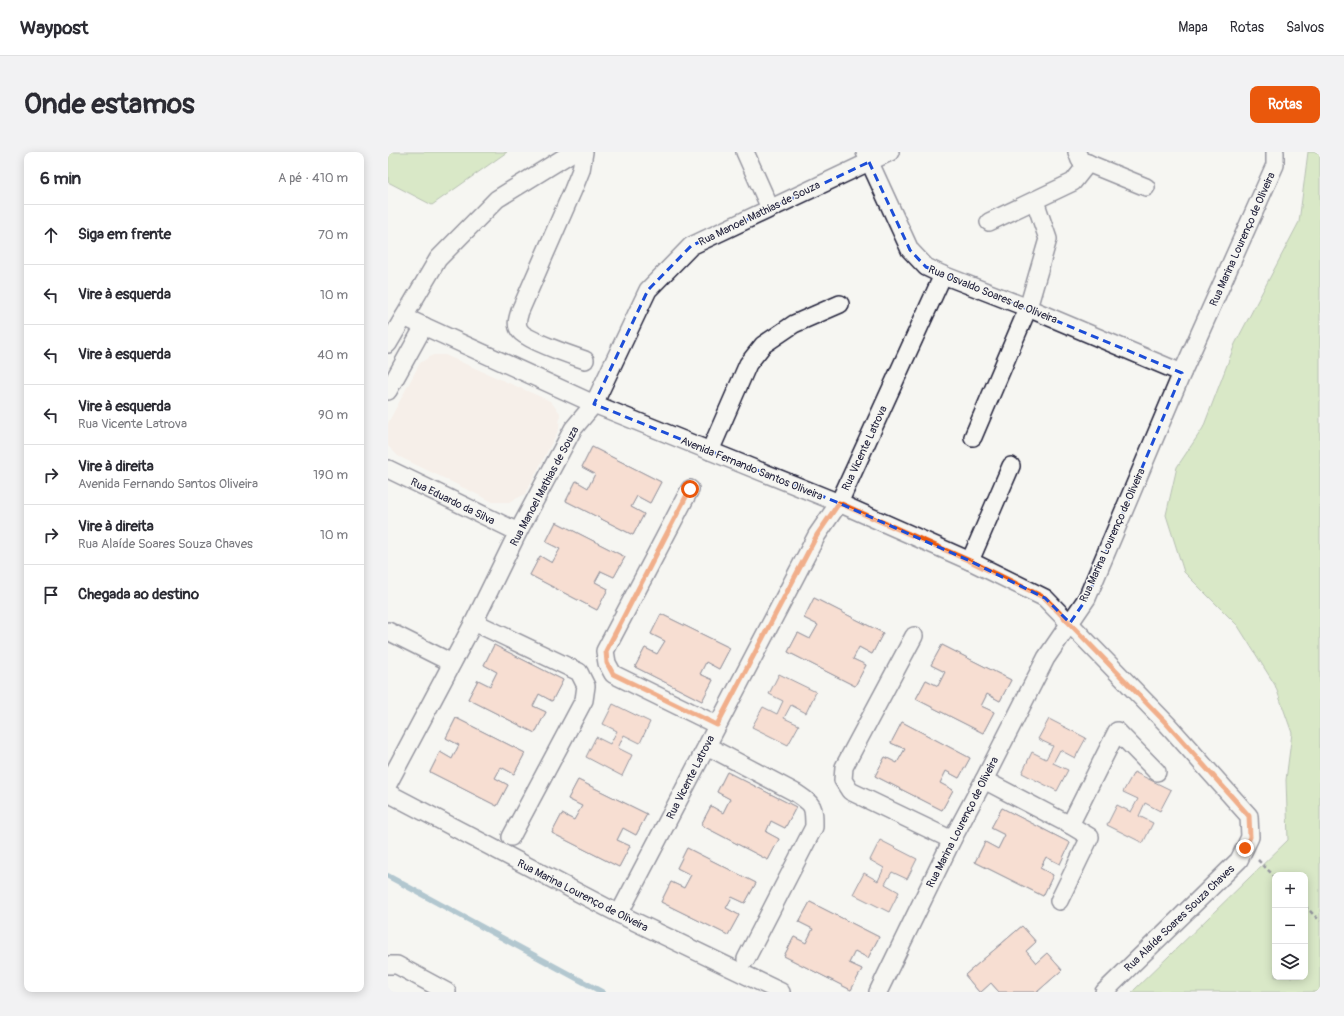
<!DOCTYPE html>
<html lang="pt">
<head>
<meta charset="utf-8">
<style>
  body { margin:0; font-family:Pangolin,sans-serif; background:#f2f2f3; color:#2b2b33 }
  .controls { position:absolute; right:12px; bottom:12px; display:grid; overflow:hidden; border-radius:8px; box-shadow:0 2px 10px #0003 }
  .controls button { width:36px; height:36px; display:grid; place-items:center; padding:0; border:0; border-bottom:1px solid #e1e1e2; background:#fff; color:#2b2b33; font:20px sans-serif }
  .stop { position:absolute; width:12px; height:12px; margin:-9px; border:3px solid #ea580c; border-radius:50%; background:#fff }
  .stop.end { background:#ea580c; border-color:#fff; box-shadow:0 1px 4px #0008 }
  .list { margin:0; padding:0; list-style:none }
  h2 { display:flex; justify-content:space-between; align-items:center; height:52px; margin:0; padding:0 16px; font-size:17px }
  h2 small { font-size:13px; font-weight:400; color:#7c7c81 }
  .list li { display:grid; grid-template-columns:26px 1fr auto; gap:12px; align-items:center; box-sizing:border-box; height:60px; padding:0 16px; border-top:1px solid #e1e1e2 }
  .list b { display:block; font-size:15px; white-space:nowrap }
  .list p { margin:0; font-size:13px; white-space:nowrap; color:#7c7c81 }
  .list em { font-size:13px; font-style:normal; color:#7c7c81 }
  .icon { flex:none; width:22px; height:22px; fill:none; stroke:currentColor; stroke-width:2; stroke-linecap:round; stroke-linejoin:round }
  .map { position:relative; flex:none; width:932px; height:840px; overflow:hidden; border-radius:8px }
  header { display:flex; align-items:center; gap:24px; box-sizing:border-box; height:56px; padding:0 20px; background:#fff; border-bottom:1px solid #e1e1e2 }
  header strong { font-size:19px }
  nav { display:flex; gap:22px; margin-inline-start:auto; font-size:14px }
  .intro { display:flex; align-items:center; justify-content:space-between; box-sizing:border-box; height:96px; padding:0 24px }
  h1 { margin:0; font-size:28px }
  .button { padding:10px 18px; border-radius:8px; background:#ea580c; color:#fff; font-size:14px; font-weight:700 }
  main { display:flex; gap:24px; padding:0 24px }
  aside { flex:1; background:#fff; border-radius:8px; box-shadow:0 2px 10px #0003 }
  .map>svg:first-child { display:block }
  .built { fill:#f7e6dd }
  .green { fill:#b5d892; stroke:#6c7d66; fill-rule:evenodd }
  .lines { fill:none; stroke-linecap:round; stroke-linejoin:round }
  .stream { stroke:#618ea5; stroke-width:5.5 }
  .building { fill:#f8c1ab; stroke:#22223b; fill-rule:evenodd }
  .minor-casing { stroke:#22223b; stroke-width:20 }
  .path { stroke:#22223b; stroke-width:2.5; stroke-dasharray:4 3; stroke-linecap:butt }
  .minor { stroke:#f6f6f2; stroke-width:17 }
  .route { stroke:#ea580c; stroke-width:5 }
  .marked { fill:none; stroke:#1d4ed8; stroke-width:3; stroke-dasharray:8 5; stroke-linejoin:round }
  .labels { text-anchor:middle; stroke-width:3; stroke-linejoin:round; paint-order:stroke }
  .street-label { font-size:11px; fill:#22223b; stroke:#f6f6f2 }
</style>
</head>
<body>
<header>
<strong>Waypost</strong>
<nav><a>Mapa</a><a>Rotas</a><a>Salvos</a></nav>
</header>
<div class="intro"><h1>Onde estamos</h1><a class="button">Rotas</a></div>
<main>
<aside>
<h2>6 min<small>A pé · 410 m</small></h2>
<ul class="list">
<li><svg class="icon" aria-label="ahead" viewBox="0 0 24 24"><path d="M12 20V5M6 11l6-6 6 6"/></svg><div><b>Siga em frente</b></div><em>70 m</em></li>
<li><svg class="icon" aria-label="left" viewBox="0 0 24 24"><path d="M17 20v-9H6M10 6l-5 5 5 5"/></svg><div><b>Vire à esquerda</b></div><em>10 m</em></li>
<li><svg class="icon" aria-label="left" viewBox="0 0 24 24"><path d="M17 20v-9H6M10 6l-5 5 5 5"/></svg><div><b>Vire à esquerda</b></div><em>40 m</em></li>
<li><svg class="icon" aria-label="left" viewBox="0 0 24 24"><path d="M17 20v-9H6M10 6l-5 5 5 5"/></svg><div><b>Vire à esquerda</b><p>Rua Vicente Latrova</p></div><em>90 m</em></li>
<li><svg class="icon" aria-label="right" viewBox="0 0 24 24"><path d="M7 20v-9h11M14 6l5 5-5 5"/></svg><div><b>Vire à direita</b><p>Avenida Fernando Santos Oliveira</p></div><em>190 m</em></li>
<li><svg class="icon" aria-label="right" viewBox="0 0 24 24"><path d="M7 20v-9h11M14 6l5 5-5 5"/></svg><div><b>Vire à direita</b><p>Rua Alaíde Soares Souza Chaves</p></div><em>10 m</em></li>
<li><svg class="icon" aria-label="arrive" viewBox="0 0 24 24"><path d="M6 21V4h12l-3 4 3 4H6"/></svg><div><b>Chegada ao destino</b></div></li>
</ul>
</aside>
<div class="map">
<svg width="932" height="840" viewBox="0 0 932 840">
  <rect width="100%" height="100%" fill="#f6f6f2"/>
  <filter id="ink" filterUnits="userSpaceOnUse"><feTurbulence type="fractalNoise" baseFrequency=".025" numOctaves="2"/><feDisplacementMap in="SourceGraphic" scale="8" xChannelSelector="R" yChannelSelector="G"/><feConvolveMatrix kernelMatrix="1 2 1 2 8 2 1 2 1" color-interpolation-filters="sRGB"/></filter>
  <g filter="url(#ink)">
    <polygon class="built" points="45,203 57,203 162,249 172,261 171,277 137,342 122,350 105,350 10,304 0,294 0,271 32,211"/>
    <g class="green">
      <polygon points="0,0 119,0 44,53 0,30"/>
      <path d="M920,0h12v840h-188l156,-152 -2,-60 6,-47 -17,-48 -37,-59 -54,-54 -18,-57 11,-48 26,-39 32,-84 64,-122zM887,723h30v102h-30z"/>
    </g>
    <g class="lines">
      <polyline class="stream" points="0,724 214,840"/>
    </g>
    <g class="building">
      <path d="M204,295l69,35 -11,21 -13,-7 -6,11 13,7 -11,21 -67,-34 10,-20 12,7 7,-14 -13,-7zM216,327l23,12 -7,14 -24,-12z"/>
      <polygon points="204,295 273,330 262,351 249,344 243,355 256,362 245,383 178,349 188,329 200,336 207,322 194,315"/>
      <path d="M168,370l69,35 -11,20 -13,-6 -6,11 13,7 -11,21 -67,-35 10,-19 12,7 8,-14 -14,-7zM180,402l23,11 -7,14 -23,-11z"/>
      <polygon points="168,370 237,405 226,425 213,419 207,430 220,437 209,458 142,423 152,404 164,411 172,397 158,390"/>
      <path d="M426,446l69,35 -11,21 -13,-7 -6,12 13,6 -11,21 -67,-34 10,-19 12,6 8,-14 -14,-7zM438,478l23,12 -7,14 -23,-12z"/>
      <polygon points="426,446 495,481 484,502 471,495 465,507 478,513 467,534 400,500 410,481 422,487 430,473 416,466"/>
      <path d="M273,462l69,34 -11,21 -13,-7 -6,12 13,6 -11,21 -67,-34 10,-19 12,6 8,-13 -14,-7zM285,493l23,12 -7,14 -23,-12z"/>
      <polygon points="273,462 342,496 331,517 318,510 312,522 325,528 314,549 247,515 257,496 269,502 277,489 263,482"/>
      <path d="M106,493l69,35 -11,21 -13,-7 -6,12 13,6 -11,21 -67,-34 10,-19 12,6 7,-14 -13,-7zM118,525l23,12 -7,14 -23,-12z"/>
      <polygon points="106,493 175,528 164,549 151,542 145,554 158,560 147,581 80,547 90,528 102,534 109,520 96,513"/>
      <path d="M554,493l69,35 -11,21 -13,-7 -6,12 13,6 -11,21 -67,-34 10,-19 12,6 7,-14 -14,-7zM566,525l23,12 -7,14 -24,-12z"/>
      <polygon points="554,493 623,528 612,549 599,542 593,554 606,560 595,581 528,547 538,528 550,534 557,520 543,513"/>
      <polygon points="391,522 428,540 418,561 403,553 396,566 411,573 400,593 364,575 375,555 389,562 395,549 381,542"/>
      <polygon points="225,552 262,570 252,591 236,583 230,596 244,603 234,624 198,605 208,585 222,592 229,579 215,572"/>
      <path d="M68,566l69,35 -11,21 -13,-7 -6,11 13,7 -11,21 -67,-34 10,-20 12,7 7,-14 -13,-7zM80,598l23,11 -7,15 -24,-12z"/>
      <polygon points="68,566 137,601 126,622 113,615 107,626 120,633 109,654 42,620 52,600 64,607 71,593 58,586"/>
      <polygon points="661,567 698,586 687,606 672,598 665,611 680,618 669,639 634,621 644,600 658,607 665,594 650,587"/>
      <path d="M514,570l68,36 -11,20 -13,-7 -6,12 13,7 -11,20 -67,-34 10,-19 12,6 8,-14 -14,-6zM525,602l23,12 -7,14 -23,-12z"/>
      <polygon points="514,570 582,606 571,626 558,619 552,631 565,638 554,658 487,624 497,605 509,611 517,597 503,591"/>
      <path d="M339,620l69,35 -11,21 -14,-7 -5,11 13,7 -11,21 -67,-35 10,-19 12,7 7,-14 -13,-7zM350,651l24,12 -7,15 -24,-12z"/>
      <polygon points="339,620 408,655 397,676 383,669 378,680 391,687 380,708 313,673 323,654 335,661 342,647 329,640"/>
      <polygon points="746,620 783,638 772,659 757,651 751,664 765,671 755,691 719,673 729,653 743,660 750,647 735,640"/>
      <path d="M190,628l69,34 -11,21 -13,-7 -6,12 13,6 -11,21 -67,-34 10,-19 12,6 8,-14 -14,-7zM202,659l23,12 -7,14 -23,-12z"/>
      <polygon points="190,628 259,662 248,683 235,676 229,688 242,694 231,715 164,681 174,662 186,668 194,654 180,647"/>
      <path d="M614,656l68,35 -10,21 -14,-7 -6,11 13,7 -10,21 -68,-34 10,-20 13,7 7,-14 -14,-7zM625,688l23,12 -7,14 -23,-12z"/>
      <polygon points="614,656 682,691 672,712 658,705 652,716 665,723 655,744 587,710 597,690 610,697 617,683 603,676"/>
      <polygon points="492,688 529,707 519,727 504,720 497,732 511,740 501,760 465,742 476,721 490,729 496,716 482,708"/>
      <path d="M299,696l69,35 -11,20 -13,-6 -6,11 13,7 -11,20 -67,-33 10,-20 13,6 7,-13 -14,-7zM311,728l23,11 -7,14 -23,-11z"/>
      <polygon points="299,696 368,731 357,751 344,745 338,756 351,763 340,783 273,750 283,730 296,736 303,723 289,716"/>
      <path d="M422,750l69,35 -11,21 -13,-7 -6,12 13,6 -11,21 -67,-34 10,-19 12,6 7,-14 -14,-7zM434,782l23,12 -7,14 -24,-12z"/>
      <polygon points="422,750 491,785 480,806 467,799 461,811 474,817 463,838 396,804 406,785 418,791 425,777 411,770"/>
      <path d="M634,774l14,16 -10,9 10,12 11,-10 15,17 -25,22h-38l-8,-9 -10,9h-2l-14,-17zM630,805l10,12 -20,17 -10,-12z"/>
      <polygon points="634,774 648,790 638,799 648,811 659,801 674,818 649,840 611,840 603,831 593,840 591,840 577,823"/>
    </g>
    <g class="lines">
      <g class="minor-casing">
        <g id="minor">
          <path d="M196,0l-3,18 -8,20 -53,121c-2,7 -5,14 0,20 6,9 53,25 65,29"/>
          <polyline points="357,0 382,56"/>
          <polyline points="477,0 522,98 538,115 555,123 640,156 794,221"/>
          <polyline points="689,0 692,8 758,35"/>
          <polyline points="601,70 685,30 700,11"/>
          <polyline points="16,165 206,252 451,351 582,409 657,446 779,572 861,664 862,685 851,708 716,840"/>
          <polyline points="0,192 50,107 109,47 185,0"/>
          <polyline points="0,239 36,174"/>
          <polyline points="585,285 640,156 660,87 647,49"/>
          <polyline points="322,299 360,212 375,193 406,172 452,152"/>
          <polyline points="0,317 130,380"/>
          <polyline points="302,337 217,499 219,511 225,522 329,573"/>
          <polyline points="582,409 623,314"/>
          <polyline points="86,470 191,520 198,534 196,548 123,685"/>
          <polyline points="0,479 64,511"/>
          <polyline points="526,484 456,615 455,628 462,639 564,688"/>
          <path d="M319,594l89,47c18,12 18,13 18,34l-68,132"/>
          <polyline points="596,628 682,673 702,685 671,749"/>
          <polyline points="0,632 86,470 130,380 185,277 206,252 260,138 303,94 502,0"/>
          <polyline points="0,641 231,762 393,840"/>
          <polyline points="682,673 729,579 769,620"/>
          <polyline points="231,762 429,383 451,351 555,123"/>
          <polyline points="0,813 9,813 59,840"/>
          <polyline points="490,840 564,688 596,628 658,506 699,446 794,221 887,13 887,0"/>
        </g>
      </g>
      <g class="path">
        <polyline points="870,708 887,725"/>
        <polyline points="917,754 932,769"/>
      </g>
      <use href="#minor" class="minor"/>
    </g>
  </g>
  <g class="lines" filter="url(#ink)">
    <polyline class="route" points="302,337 218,499 219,511 225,522 329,573 429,383 451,351 582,409 657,446 779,572 861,664 862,685 857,696"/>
  </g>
  <path d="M0 0H932V840H0ZM481,10l41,88 16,17 256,106 -95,225 -17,25 -25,-25 -75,-37 -131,-58 -245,-99 54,-114 43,-44z" fill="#f6f6f2" fill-opacity=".55" fill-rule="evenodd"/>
  <path class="marked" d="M481,10l41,88 16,17 256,106 -95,225 -17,25 -25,-25 -75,-37 -131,-58 -245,-99 54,-114 43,-44z"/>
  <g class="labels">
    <g class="street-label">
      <text transform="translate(371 61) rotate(-26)" y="4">Rua Manoel Mathias de Souza</text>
      <text transform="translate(854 87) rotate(-66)" y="4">Rua Marina Lourenço de Oliveira</text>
      <text transform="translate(605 142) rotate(22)" y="4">Rua Osvaldo Soares de Oliveira</text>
      <text transform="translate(476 296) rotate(-65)" y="4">Rua Vicente Latrova</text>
      <text transform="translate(364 316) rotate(22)" y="4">Avenida Fernando Santos Oliveira</text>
      <text transform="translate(156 334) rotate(-62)" y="4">Rua Manoel Mathias de Souza</text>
      <text transform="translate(65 349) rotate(26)" y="4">Rua Eduardo da Silva</text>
      <text transform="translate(724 383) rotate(-66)" y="4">Rua Marina Lourenço de Oliveira</text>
      <text transform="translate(302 625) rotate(-63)" y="4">Rua Vicente Latrova</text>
      <text transform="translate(574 670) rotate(-63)" y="4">Rua Marina Lourenço de Oliveira</text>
      <text transform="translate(195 743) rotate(27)" y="4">Rua Marina Lourenço de Oliveira</text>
      <text transform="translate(791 766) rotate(-44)" y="4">Rua Alaíde Soares Souza Chaves</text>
    </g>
  </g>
</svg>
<div class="controls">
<button>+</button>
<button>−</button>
<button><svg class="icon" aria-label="layers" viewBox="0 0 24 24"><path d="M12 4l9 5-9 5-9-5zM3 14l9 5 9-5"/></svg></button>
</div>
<div class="stop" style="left:302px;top:337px"></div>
<div class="stop end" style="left:857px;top:696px"></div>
</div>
</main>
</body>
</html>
